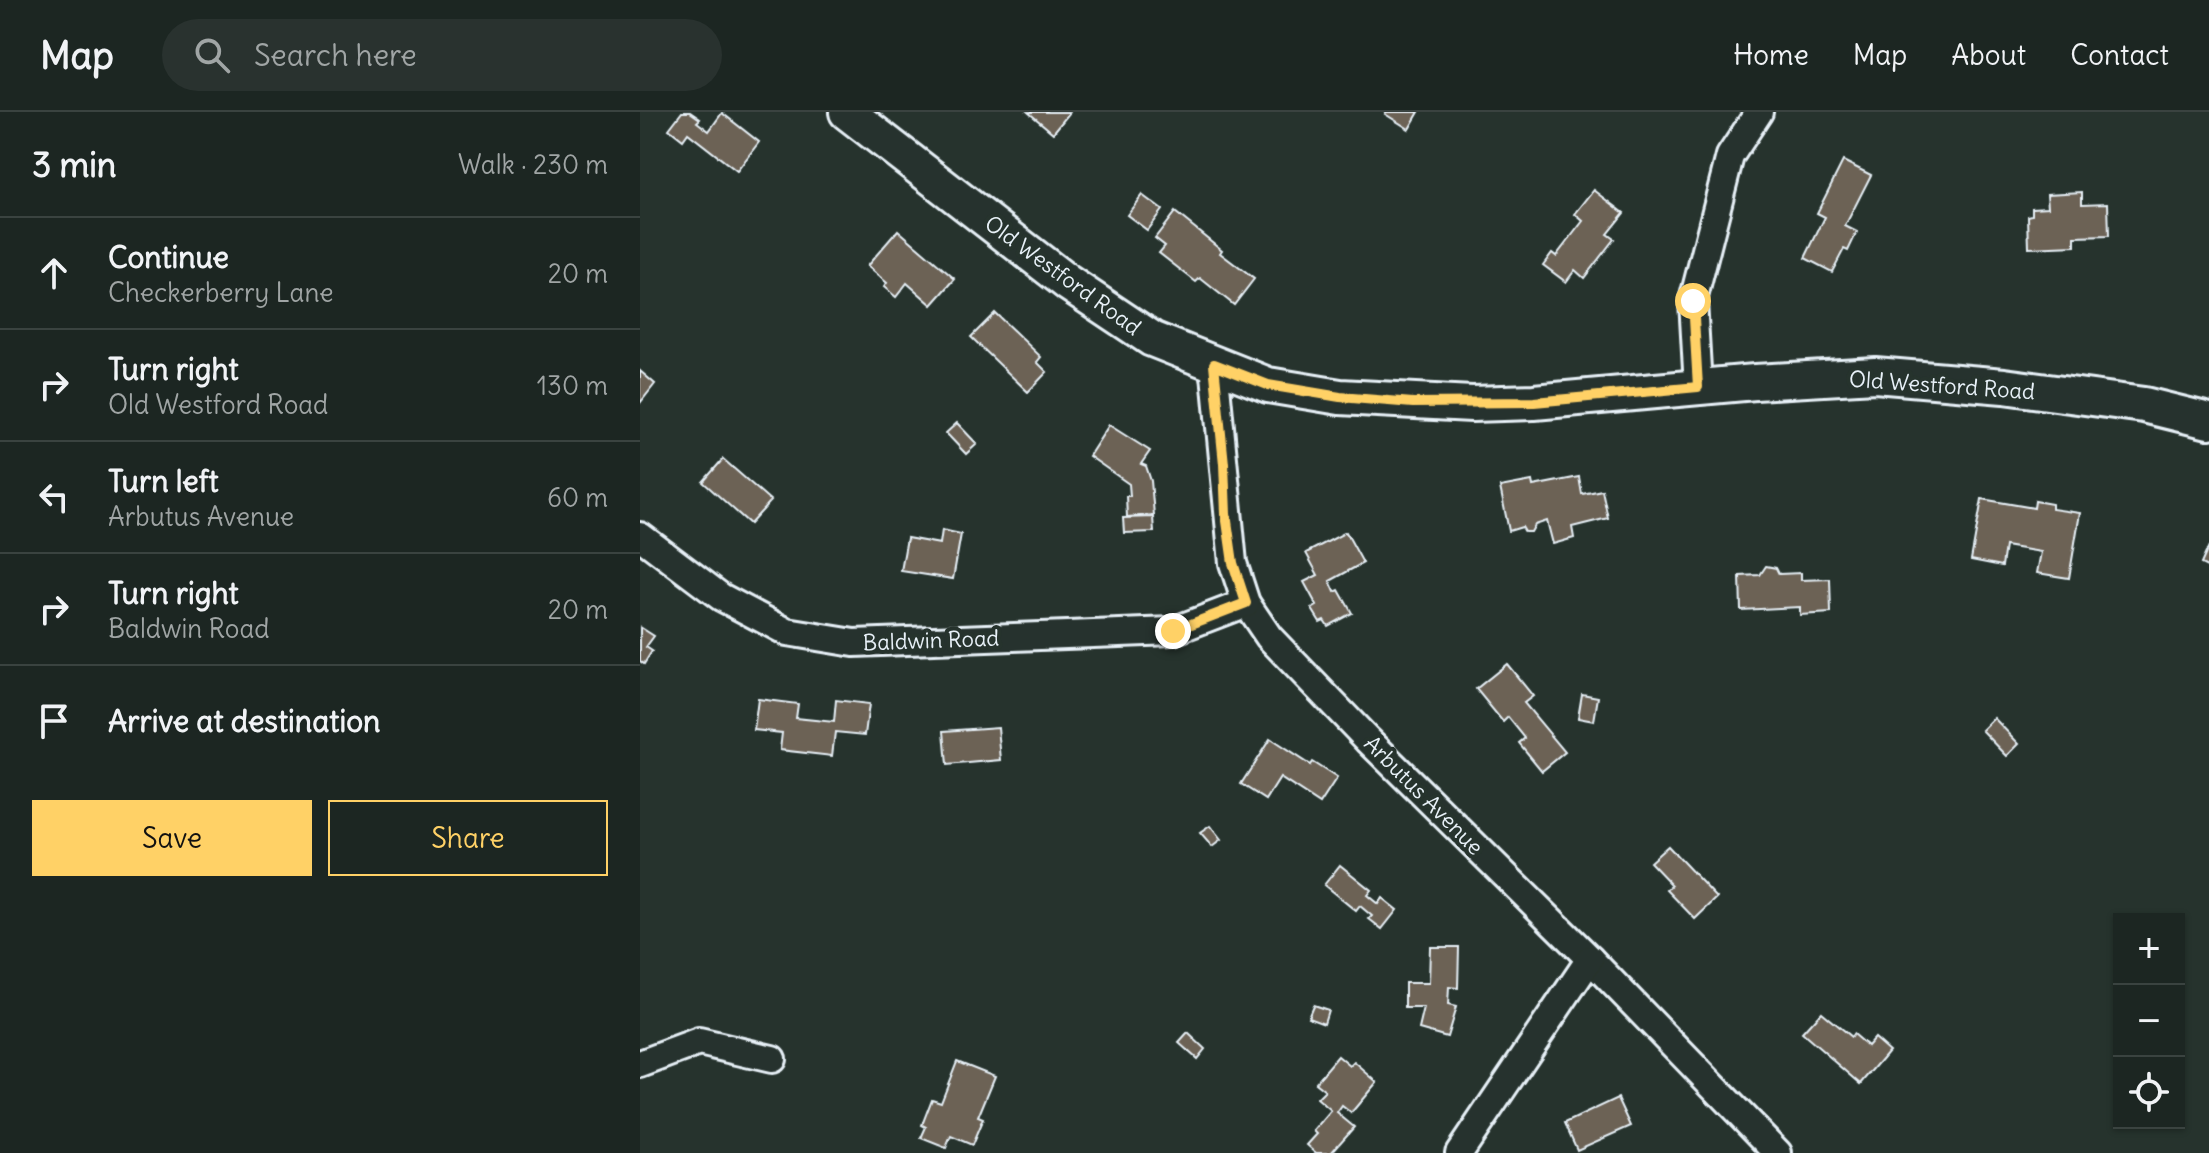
<!DOCTYPE html>
<html lang="en">
<head>
<meta charset="utf-8">
<style>
  body { margin:0; font-family:Delius,sans-serif; background:#29322f; color:#f1f3f6 }
  .controls { position:absolute; right:24px; bottom:24px; display:grid; overflow:hidden; border-radius:0px; box-shadow:0 2px 6px #0004 }
  .controls button { width:72px; height:72px; display:grid; place-items:center; padding:0; border:0; border-bottom:2px solid #3a4340; background:#1c2622; color:#f1f3f6; font:40px sans-serif }
  .stop { position:absolute; width:24px; height:24px; margin:-18px; border:6px solid #ffd166; border-radius:50%; background:#fff }
  .stop.end { background:#ffd166; border-color:#fff; box-shadow:0 2px 8px #0008 }
  .list { margin:0; padding:0; list-style:none }
  h2 { display:flex; justify-content:space-between; align-items:center; height:104px; margin:0; padding:0 32px; font-size:34px }
  h2 small { font-size:26px; font-weight:400; color:#a0a5a5 }
  .list li { display:grid; grid-template-columns:52px 1fr auto; gap:24px; align-items:center; box-sizing:border-box; height:112px; padding:0 32px; border-top:2px solid #3a4340 }
  .list b { display:block; font-size:30px; white-space:nowrap }
  .list p { margin:0; font-size:26px; white-space:nowrap; color:#a0a5a5 }
  .list em { font-size:26px; font-style:normal; color:#a0a5a5 }
  .actions { display:flex; gap:16px; padding:24px 32px }
  .actions a { flex:1; padding:18px 0; border:2px solid #ffd166; border-radius:0px; text-align:center; font-size:28px; color:#ffd166 }
  .actions .main { background:#ffd166; color:#111 }
  .icon { flex:none; width:44px; height:44px; fill:none; stroke:currentColor; stroke-width:2; stroke-linecap:round; stroke-linejoin:round }
  .map { position:relative; flex:none; width:1569px; height:1041px; overflow:hidden }
  header { display:flex; align-items:center; gap:48px; box-sizing:border-box; height:112px; padding:0 40px; background:#1c2622; border-bottom:2px solid #3a4340 }
  header strong { font-size:38px }
  nav { display:flex; gap:44px; margin-inline-start:auto; font-size:28px }
  .search { width:560px; height:72px; background:#29322f; display:flex; align-items:center; gap:20px; box-sizing:border-box; padding:0 28px; border-radius:44px; color:#a0a5a5; font-size:30px }
  main { display:flex }
  aside { flex:1; background:#1c2622 }
  .map>svg:first-child { display:block }
  .building { fill:#6c6255; stroke:#e8f1f8; stroke-width:2 }
  .lines { fill:none; stroke-linecap:round; stroke-linejoin:round }
  .minor-casing { stroke:#e8f1f8; stroke-width:32 }
  .major-casing { stroke:#e8f1f8; stroke-width:40 }
  .minor { stroke:#26332d; stroke-width:26 }
  .major { stroke:#26332d; stroke-width:34 }
  .route { stroke:#ffd166; stroke-width:10 }
  .labels { text-anchor:middle; stroke-width:8; stroke-linejoin:round; paint-order:stroke }
  .street-label { font-size:22px; fill:#e8f1f8; stroke:#26332d }
</style>
</head>
<body>
<header>
<strong>Map</strong>
<div class="search"><svg class="icon" aria-label="search" viewBox="0 0 24 24"><circle cx="10" cy="10" r="6"/><path d="M15 15l6 6"/></svg>Search here</div>
<nav><a>Home</a><a>Map</a><a>About</a><a>Contact</a></nav>
</header>
<main>
<aside>
<h2>3 min<small>Walk · 230 m</small></h2>
<ul class="list">
<li><svg class="icon" aria-label="ahead" viewBox="0 0 24 24"><path d="M12 20V5M6 11l6-6 6 6"/></svg><div><b>Continue</b><p>Checkerberry Lane</p></div><em>20 m</em></li>
<li><svg class="icon" aria-label="right" viewBox="0 0 24 24"><path d="M7 20v-9h11M14 6l5 5-5 5"/></svg><div><b>Turn right</b><p>Old Westford Road</p></div><em>130 m</em></li>
<li><svg class="icon" aria-label="left" viewBox="0 0 24 24"><path d="M17 20v-9H6M10 6l-5 5 5 5"/></svg><div><b>Turn left</b><p>Arbutus Avenue</p></div><em>60 m</em></li>
<li><svg class="icon" aria-label="right" viewBox="0 0 24 24"><path d="M7 20v-9h11M14 6l5 5-5 5"/></svg><div><b>Turn right</b><p>Baldwin Road</p></div><em>20 m</em></li>
<li><svg class="icon" aria-label="arrive" viewBox="0 0 24 24"><path d="M6 21V4h12l-3 4 3 4H6"/></svg><div><b>Arrive at destination</b></div></li>
</ul>
<div class="actions"><a class="main">Save</a><a>Share</a></div>
</aside>
<div class="map">
<svg width="1569" height="1041" viewBox="0 0 1569 1041">
  <rect width="100%" height="100%" fill="#26332d"/>
  <filter id="ink" filterUnits="userSpaceOnUse"><feTurbulence type="fractalNoise" baseFrequency=".0125" numOctaves="2"/><feDisplacementMap in="SourceGraphic" scale="16" xChannelSelector="R" yChannelSelector="G"/><feConvolveMatrix kernelMatrix="1 2 1 2 8 2 1 2 1" color-interpolation-filters="sRGB"/></filter>
  <g filter="url(#ink)">
    <g class="building">
      <polygon points="42,0 50,0 60,7 57,10 69,19 82,1 119,30 97,59 48,21 43,28 29,17"/>
      <polygon points="388,0 430,0 413,21"/>
      <polygon points="746,0 779,0 769,17 745,2"/>
      <polygon points="1203,49 1231,63 1205,114 1217,120 1208,139 1204,137 1192,160 1165,146 1185,105 1177,101"/>
      <polygon points="954,78 984,101 967,122 974,127 944,166 935,158 926,170 903,153 912,141 916,144 943,109 935,102"/>
      <polygon points="1442,80 1442,92 1468,91 1469,124 1435,125 1435,134 1389,136 1388,104 1392,103 1392,96 1408,95 1407,82"/>
      <polygon points="502,83 522,98 507,118 487,103"/>
      <polygon points="535,100 582,138 580,141 614,167 594,193 560,166 556,170 519,141 525,134 515,126"/>
      <polygon points="258,118 315,167 292,193 267,171 256,185 244,175 247,171 227,154"/>
      <polygon points="355,201 401,245 397,250 407,260 388,280 331,225"/>
      <polygon points="0,259 15,272 0,291"/>
      <polygon points="317,311 337,332 326,342 306,321"/>
      <polygon points="469,313 510,339 501,352 506,354 511,369 514,403 487,405 486,384 490,384 489,372 449,344"/>
      <polygon points="83,347 131,389 110,412 63,370"/>
      <polygon points="939,365 942,382 962,378 968,406 932,415 934,426 913,432 907,409 895,413 891,420 885,420 882,415 869,419 860,375 892,369 893,374"/>
      <polygon points="1342,387 1394,396 1395,389 1412,392 1412,397 1440,401 1429,466 1397,461 1401,440 1365,434 1362,454 1331,448"/>
      <polygon points="513,405 514,420 484,421 483,406"/>
      <polygon points="302,418 321,422 313,467 261,459 267,426 300,432"/>
      <polygon points="706,420 723,451 690,469 695,480 699,478 712,501 688,514 684,508 680,510 672,497 677,494 664,470 678,463 666,441"/>
      <polygon points="1569,434 1569,456 1561,452"/>
      <polygon points="1126,454 1136,456 1139,462 1161,461 1161,468 1190,467 1191,501 1160,503 1160,495 1101,498 1100,464 1120,463"/>
      <polygon points="0,515 14,524 6,535 12,539 4,552 0,549"/>
      <polygon points="867,552 893,584 884,591 925,640 902,659 879,631 885,626 868,605 863,610 836,577"/>
      <polygon points="942,582 958,585 954,609 938,606"/>
      <polygon points="118,587 158,592 156,606 194,610 196,588 229,592 225,623 195,620 192,644 140,638 142,621 114,618"/>
      <polygon points="1354,606 1379,632 1367,644 1342,618"/>
      <polygon points="358,615 361,648 307,653 304,619"/>
      <polygon points="630,627 670,653 672,650 697,666 680,692 640,666 626,688 601,672"/>
      <polygon points="570,714 581,728 572,735 560,721"/>
      <polygon points="1028,734 1077,786 1055,807 1027,778 1032,773 1010,750"/>
      <polygon points="700,753 731,778 727,783 738,792 742,786 757,798 742,817 729,807 732,804 720,794 716,799 684,773"/>
      <polygon points="790,835 819,835 818,876 809,875 808,893 816,895 807,925 779,917 784,896 765,896 765,871 789,871"/>
      <polygon points="673,893 688,898 684,911 668,905"/>
      <polygon points="1181,900 1211,925 1213,922 1227,934 1234,926 1249,939 1221,972 1162,921"/>
      <polygon points="548,921 565,937 557,947 539,931"/>
      <polygon points="698,944 710,954 714,950 737,970 711,1001 702,994 697,1001 714,1015 691,1041 676,1041 667,1033 677,1022 674,1019 691,999 677,987 685,979 675,971"/>
      <polygon points="317,949 355,964 338,1005 343,1007 332,1033 311,1024 306,1036 281,1026 286,1015 282,1013 292,987 301,990"/>
      <polygon points="978,986 991,1014 937,1038 925,1011"/>
    </g>
    <g class="lines">
      <g class="minor-casing">
        <g id="minor">
          <polyline points="574,252 593,451 606,491 629,525 728,628 950,847 1138,1041"/>
          <polyline points="1058,275 1053,189 1090,44 1119,0"/>
          <polyline points="0,424 81,485 147,520 214,531 533,519 606,491"/>
          <polyline points="0,952 59,930 132,947"/>
          <polyline points="819,1041 950,847"/>
        </g>
      </g>
      <g class="major-casing">
        <polyline id="major" points="207,0 428,171 512,227 628,273 700,285 832,292 894,290 1115,270 1235,263 1364,274 1504,293 1569,309"/>
      </g>
      <use href="#minor" class="minor"/>
      <use href="#major" class="major"/>
    </g>
  </g>
  <g class="lines" filter="url(#ink)">
    <polyline class="route" points="533,519 606,491 593,451 586,402 584,352 574,252 628,273 700,285 773,291 894,290 1058,275 1053,189"/>
  </g>
  <g class="labels">
    <g class="street-label">
      <text transform="translate(423 163) rotate(36)" y="8">Old Westford Road</text>
      <text transform="translate(1302 273) rotate(4)" y="8">Old Westford Road</text>
      <text transform="translate(291 528) rotate(-2)" y="8">Baldwin Road</text>
      <text transform="translate(784 683) rotate(45)" y="8">Arbutus Avenue</text>
    </g>
  </g>
</svg>
<div class="controls">
<button>+</button>
<button>−</button>
<button><svg class="icon" aria-label="locate" viewBox="0 0 24 24"><circle cx="12" cy="12" r="6"/><path d="M12 2v4M12 18v4M2 12h4M18 12h4"/></svg></button>
</div>
<div class="stop" style="left:1053px;top:189px"></div>
<div class="stop end" style="left:533px;top:519px"></div>
</div>
</main>
</body>
</html>
